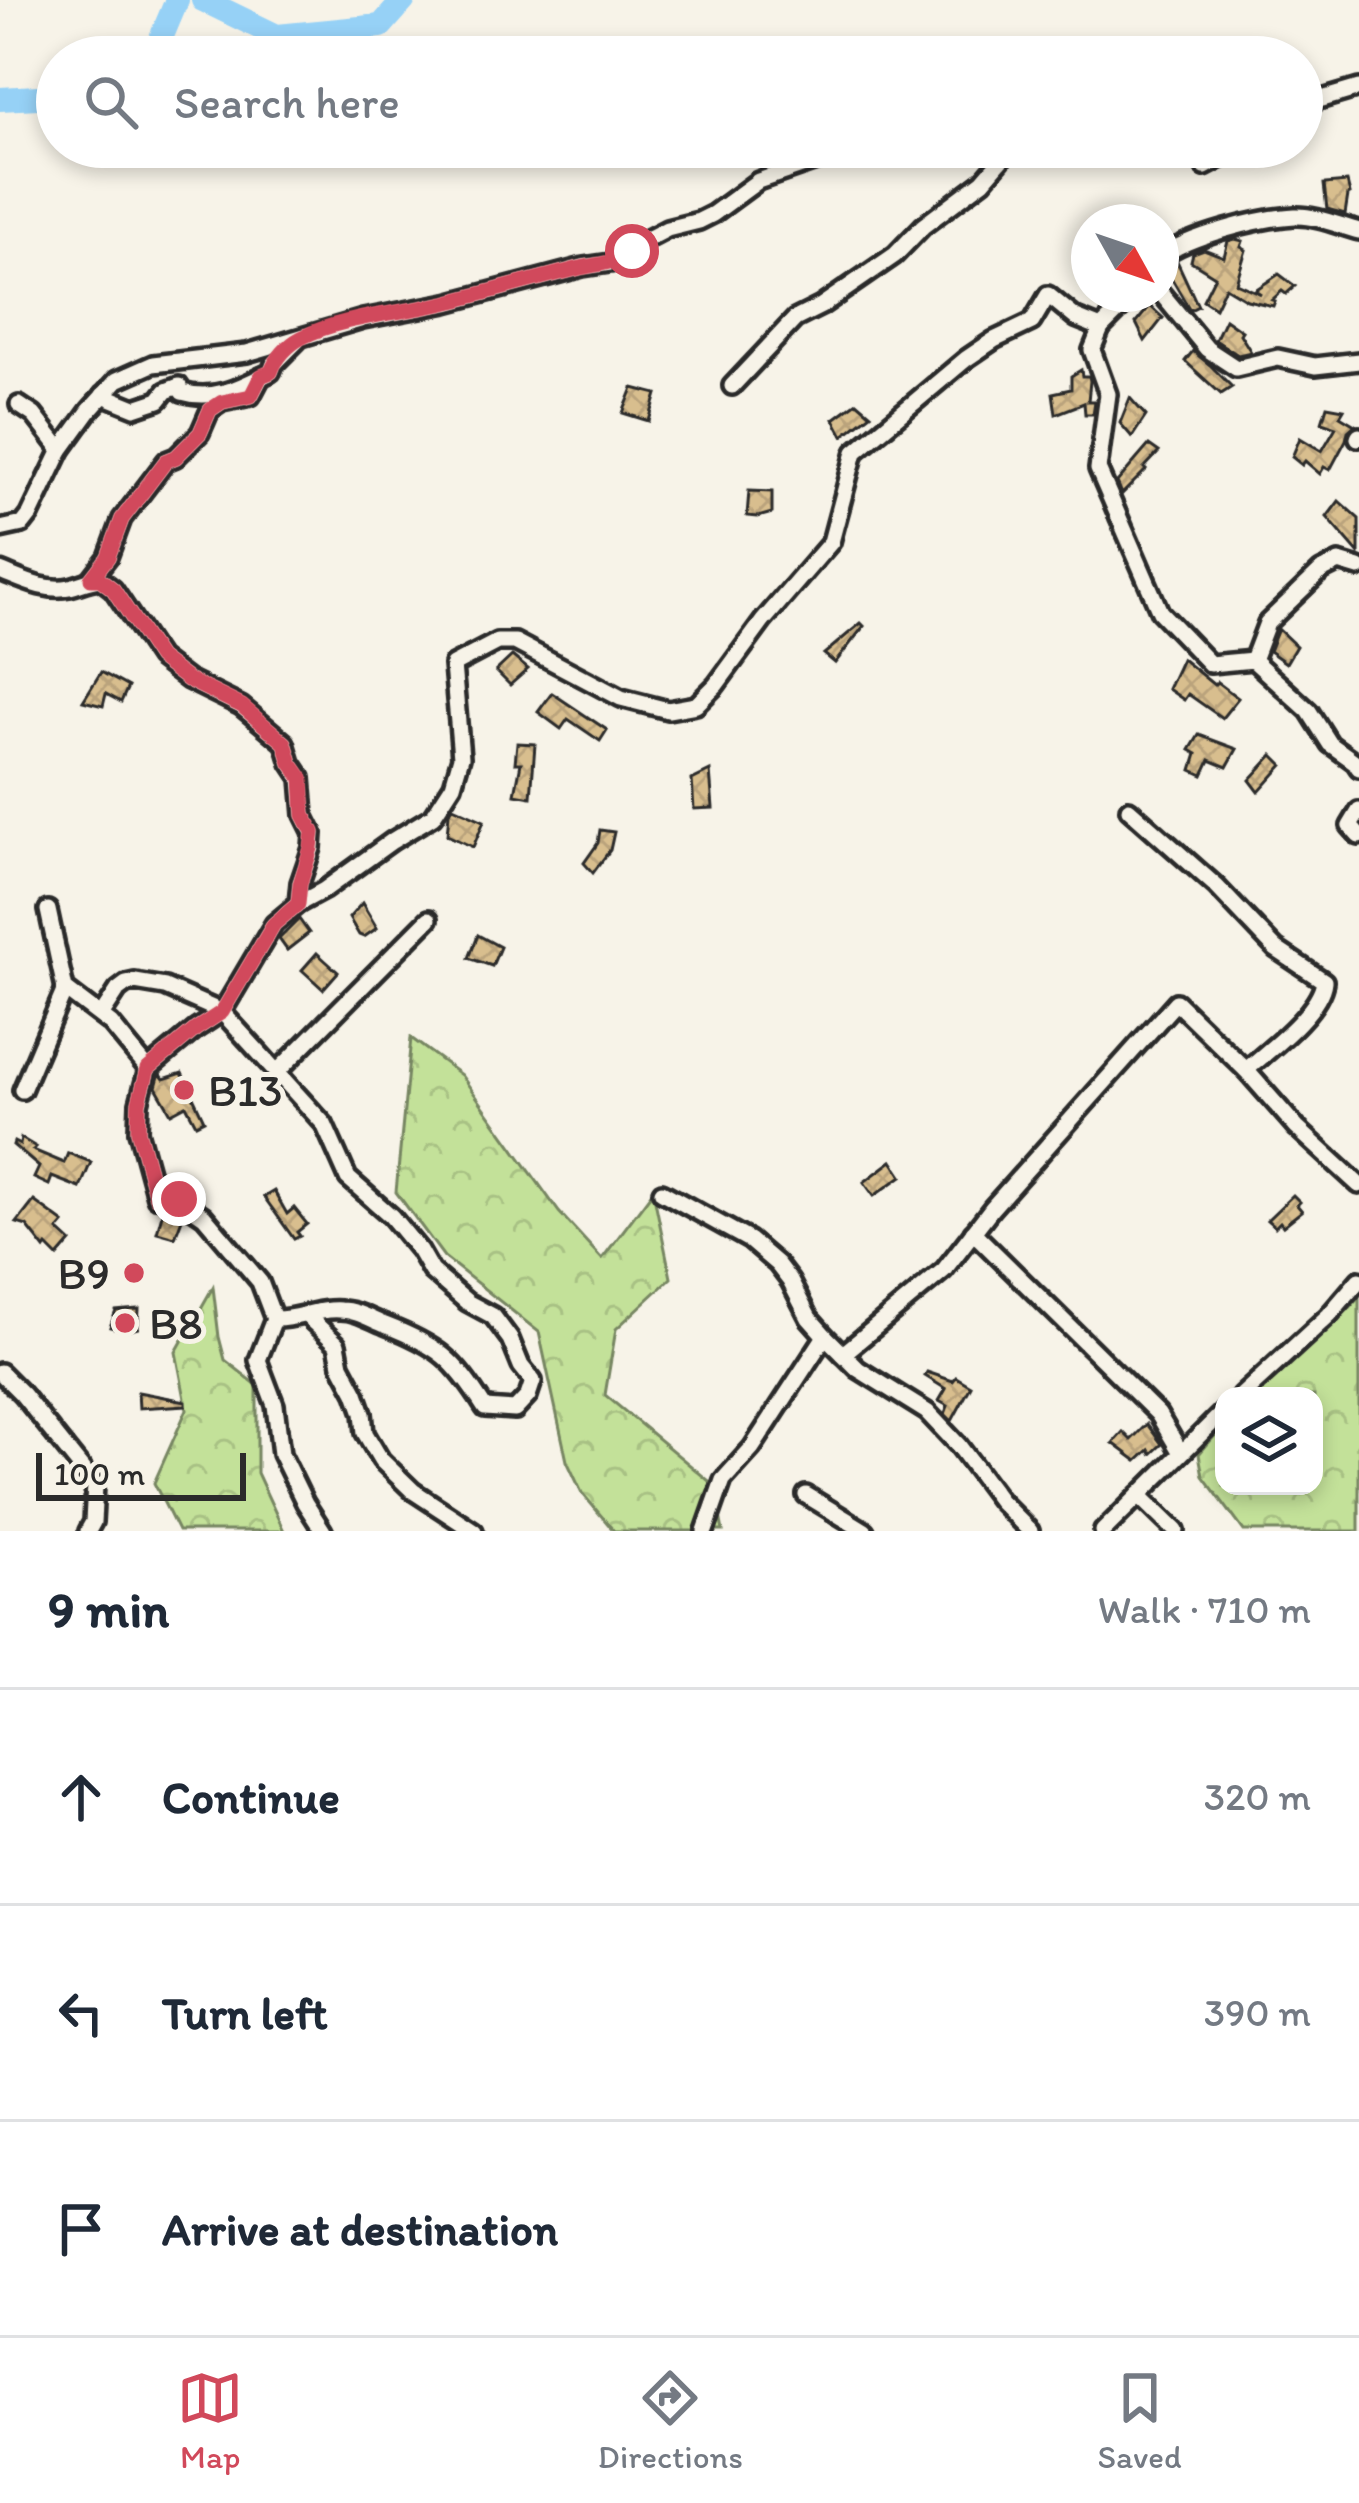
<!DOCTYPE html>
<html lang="en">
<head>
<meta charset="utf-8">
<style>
  body { margin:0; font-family:Itim,sans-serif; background:#f6f6f7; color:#1f2937 }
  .controls { position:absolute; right:36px; bottom:36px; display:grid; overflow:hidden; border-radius:24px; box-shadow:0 6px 18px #0003 }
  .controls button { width:108px; height:108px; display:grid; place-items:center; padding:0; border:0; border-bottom:3px solid #e0e1e3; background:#fff; color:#1f2937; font:60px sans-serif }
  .compass { position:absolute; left:1071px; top:204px; width:108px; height:108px; border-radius:50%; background:#fff; box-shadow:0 6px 18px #0003; rotate:130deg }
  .scale { position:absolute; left:36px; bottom:30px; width:210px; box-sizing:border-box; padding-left:12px; border:6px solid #2b2b2b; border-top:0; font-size:33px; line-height:42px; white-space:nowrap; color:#2b2b2b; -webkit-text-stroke:9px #f7f3e8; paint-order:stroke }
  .stop { position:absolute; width:36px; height:36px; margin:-27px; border:9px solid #d1495b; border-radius:50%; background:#fff }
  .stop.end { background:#d1495b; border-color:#fff; box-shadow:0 3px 12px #0008 }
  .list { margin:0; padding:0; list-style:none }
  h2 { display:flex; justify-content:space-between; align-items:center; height:156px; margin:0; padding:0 48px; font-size:51px }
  h2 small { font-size:39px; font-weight:400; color:#747a83 }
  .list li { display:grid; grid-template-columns:78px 1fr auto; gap:36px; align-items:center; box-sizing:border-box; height:216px; padding:0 48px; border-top:3px solid #e0e1e3 }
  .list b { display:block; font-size:45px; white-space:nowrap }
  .list em { font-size:39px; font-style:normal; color:#747a83 }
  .icon { flex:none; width:66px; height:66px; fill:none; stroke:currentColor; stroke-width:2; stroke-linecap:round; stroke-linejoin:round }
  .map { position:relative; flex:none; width:1359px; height:1531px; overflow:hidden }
  .search { position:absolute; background:#fff; box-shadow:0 6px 18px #0003; left:36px; right:36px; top:36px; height:132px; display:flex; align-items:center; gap:30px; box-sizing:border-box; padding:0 42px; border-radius:66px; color:#747a83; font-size:45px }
  .sheet { height:804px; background:#fff }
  nav { display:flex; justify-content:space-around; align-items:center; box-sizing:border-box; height:168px; border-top:3px solid #e0e1e3; background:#fff; font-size:33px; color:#747a83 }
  nav a { display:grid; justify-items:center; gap:6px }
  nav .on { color:#d1495b }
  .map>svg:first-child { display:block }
  .forest { fill:url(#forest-crowns); stroke:#778662; stroke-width:3 }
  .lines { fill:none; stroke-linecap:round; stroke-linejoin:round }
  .river { stroke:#96d1f6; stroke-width:24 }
  .building { fill:url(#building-cross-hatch); stroke:#2b2b2b; stroke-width:3 }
  .minor-casing { stroke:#2b2b2b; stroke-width:24 }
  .minor { stroke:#f7f3e8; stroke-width:15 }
  .route { stroke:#d1495b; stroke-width:15 }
  .poi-dot { fill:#d1495b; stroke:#f7f3e8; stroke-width:4.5 }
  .labels { text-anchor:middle; stroke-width:10; stroke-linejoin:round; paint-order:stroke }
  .poi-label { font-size:45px; fill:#2b2b2b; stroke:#f7f3e8; text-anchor:start }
</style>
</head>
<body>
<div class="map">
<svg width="1359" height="1531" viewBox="0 0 1359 1531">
  <defs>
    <pattern id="forest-crowns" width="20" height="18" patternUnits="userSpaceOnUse" patternTransform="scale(3)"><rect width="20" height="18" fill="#c3e199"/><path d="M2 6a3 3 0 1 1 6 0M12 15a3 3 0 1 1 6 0" fill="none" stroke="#a8c184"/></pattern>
    <pattern id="building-cross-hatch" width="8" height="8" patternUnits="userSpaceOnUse" patternTransform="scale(3)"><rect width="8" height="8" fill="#d8be8e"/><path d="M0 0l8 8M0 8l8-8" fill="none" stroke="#baa37b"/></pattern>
  </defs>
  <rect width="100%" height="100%" fill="#f7f3e8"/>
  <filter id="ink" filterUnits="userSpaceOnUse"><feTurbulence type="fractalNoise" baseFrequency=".00833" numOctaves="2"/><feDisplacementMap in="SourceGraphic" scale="24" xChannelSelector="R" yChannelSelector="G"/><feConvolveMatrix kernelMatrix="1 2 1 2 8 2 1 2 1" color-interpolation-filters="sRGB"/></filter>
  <g filter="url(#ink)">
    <g class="forest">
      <polygon points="411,1038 461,1075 559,1212 602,1259 653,1191 671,1278 616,1329 605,1395 714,1485 723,1531 614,1531 582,1493 567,1461 539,1332 444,1257 396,1192"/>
      <polygon points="213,1287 219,1337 225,1360 257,1385 257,1473 284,1531 178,1531 154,1483 187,1409 176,1352"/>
      <polygon points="1359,1297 1359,1531 1244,1531 1203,1476 1199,1454 1224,1425 1224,1486 1314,1486 1314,1396 1249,1396 1349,1309"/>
    </g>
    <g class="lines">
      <g class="river">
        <polyline points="203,0 277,36 381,26 404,0"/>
        <polyline points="153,57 177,0"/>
        <polyline points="0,99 57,96"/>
      </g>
    </g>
    <g class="building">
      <polygon points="1347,182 1350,194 1348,195 1345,214 1327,209 1324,184"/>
      <polygon points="1235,239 1243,241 1241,247 1246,250 1236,283 1261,294 1255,290 1279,274 1295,286 1286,294 1282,291 1272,300 1275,301 1273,306 1247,300 1225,287 1215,308 1203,300 1215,276 1191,261 1193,253 1204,249 1224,257 1228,241"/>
      <polygon points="1177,261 1198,306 1190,310 1169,274"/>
      <polygon points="1150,306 1163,318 1145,341 1136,323"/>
      <polygon points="1225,319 1242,331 1240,334 1251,352 1238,355 1215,340"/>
      <polygon points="1193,351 1210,365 1232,387 1221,394 1185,361"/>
      <polygon points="1081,370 1082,376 1089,376 1090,381 1088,401 1095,401 1093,414 1085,414 1084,403 1056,414 1053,393 1071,389 1071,376"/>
      <polygon points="633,388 657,394 649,421 623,413"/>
      <polygon points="1130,398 1146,416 1132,437 1120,423"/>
      <polygon points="857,402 871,414 843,436 834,419"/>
      <polygon points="1327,406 1344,409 1340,416 1355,425 1348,431 1346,440 1330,470 1324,467 1320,474 1305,461 1302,465 1292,457 1300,438 1322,451 1336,427 1322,422"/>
      <polygon points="1149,445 1159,452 1144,468 1146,470 1122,494 1117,482"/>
      <polygon points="749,491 772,492 772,513 758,517 747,516"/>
      <polygon points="1339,501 1359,519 1359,554 1327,517"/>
      <polygon points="861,623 864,626 835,663 824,654"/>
      <polygon points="1278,629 1296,646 1286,663 1269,651"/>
      <polygon points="512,656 528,669 510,685 496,671"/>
      <polygon points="1182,659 1214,685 1217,682 1238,698 1222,718 1188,694 1184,700 1168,689"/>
      <polygon points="101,672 128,687 121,702 106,694 103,706 83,701"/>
      <polygon points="552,693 607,730 600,741 568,719 561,729 538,712"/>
      <polygon points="1199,735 1237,749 1227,767 1210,760 1203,775 1192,770 1197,754 1190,750"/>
      <polygon points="517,743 535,744 531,797 515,794 521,763 515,763"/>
      <polygon points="1273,755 1283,765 1259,792 1250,780"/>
      <polygon points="710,771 713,808 694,809 692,780"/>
      <polygon points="453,807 484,821 473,847 447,835 449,813"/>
      <polygon points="600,830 614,832 610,850 593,873 584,863 598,843"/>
      <polygon points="362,903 377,928 364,937 359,935 349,918"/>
      <polygon points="299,919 309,933 287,950 279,939"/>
      <polygon points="478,935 500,947 492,966 469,958"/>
      <polygon points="317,953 338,972 323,989 302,970"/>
      <polygon points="182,1073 204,1120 196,1124 186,1105 171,1113 156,1087 159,1076 161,1075 164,1079"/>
      <polygon points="21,1138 36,1147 33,1150 64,1163 68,1153 91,1162 80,1188 52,1177 49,1185 34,1178 39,1167 13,1145 14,1142 20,1145"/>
      <polygon points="892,1161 902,1176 874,1196 864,1182"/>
      <polygon points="274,1191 287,1214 294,1208 307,1224 297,1232 300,1236 294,1239 264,1197"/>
      <polygon points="1293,1195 1300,1202 1297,1205 1302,1211 1283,1226 1280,1222 1275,1227 1267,1220"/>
      <polygon points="34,1201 64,1223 58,1230 71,1242 58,1257 47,1246 45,1249 27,1226 17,1223"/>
      <polygon points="163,1210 174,1211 183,1216 175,1237 157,1232"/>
      <polygon points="139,1309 138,1328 126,1331 110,1327 116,1311"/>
      <polygon points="927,1372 953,1381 956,1377 971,1386 952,1421 945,1414 948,1406 939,1401 946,1389 925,1376"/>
      <polygon points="138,1392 186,1401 186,1405 139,1408"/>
      <polygon points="1147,1424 1162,1444 1151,1454 1149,1450 1137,1461 1113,1443 1123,1432 1131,1440"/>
    </g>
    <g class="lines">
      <g class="minor-casing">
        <g id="minor">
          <polyline points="1302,105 1359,88"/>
          <polyline points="1205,167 1243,147"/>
          <path d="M1161,257c27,-21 99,-39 134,-41 20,-1 45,10 64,15"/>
          <polyline points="1161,293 1207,349 1236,368 1278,358 1315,366 1359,361"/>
          <polyline points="1101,328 1092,350 1108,394 1098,469 1160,612 1210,664 1253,660 1309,711 1330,744 1355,762 1359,768"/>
          <polyline points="732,386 795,319 821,306 895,255 923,226 983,181 1001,160 1005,147"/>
          <path d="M103,395l32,13 24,-8 7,-9 13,-5 3,6c33,10 61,-6 89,-20l3,-8 23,-23"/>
          <polyline points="19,405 34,415 61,450"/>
          <polyline points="1358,438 1359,436"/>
          <polyline points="0,529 23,524 30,515 61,450 90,410 117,380 153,364 247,353 363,319 447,303 583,267 610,263 622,259 644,241 667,229 699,221 713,214 758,181 857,147"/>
          <path d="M0,571c23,9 45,21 70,16 11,-3 19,-7 30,-8l13,10 46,69 29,22 53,26 44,37 6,20 10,15 3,37 9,18 -1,15 -12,35 -2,21"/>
          <polyline points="91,579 108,557 122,519 166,461 176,457 200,433 210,410 222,402 251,396 261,377"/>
          <polyline points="1253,660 1267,623 1321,571 1339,562 1359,568"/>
          <path d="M1129,809l87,77 60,63 48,32c-3,30 -55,69 -78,89"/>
          <polyline points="1359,811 1350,826 1359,836"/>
          <polyline points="48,910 65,989 111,1024 148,1069"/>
          <path d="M101,1016l17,-26 8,-6 9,-2 30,5 57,25 102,112 24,54 43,38 28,34 12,21 36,31 26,14 17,23 11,27 12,15 -5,15 -13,14 -30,-2c-31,-49 -46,-62 -100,-83 -15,-6 -29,-15 -45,-15 -23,-2 -44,10 -66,9"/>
          <polyline points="277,1072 429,919"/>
          <polyline points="22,1090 65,989"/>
          <polyline points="662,1192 749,1240 777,1264 790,1281 809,1318 825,1336 858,1369 927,1412 959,1446 1000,1501 1030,1531"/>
          <polyline points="973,1232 1158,1414 1181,1453"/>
          <polyline points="306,1315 337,1344 341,1365 356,1393 363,1413 365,1433 381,1460 413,1491 474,1531"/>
          <polyline points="843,1354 944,1270 992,1208 1176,1002 1246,1070 1297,1128 1359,1185"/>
          <polyline points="0,1372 22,1394 95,1485 93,1522 88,1531"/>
          <polyline points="1241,1396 1329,1315 1359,1280"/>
          <polyline points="806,1495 865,1531"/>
          <polyline points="1139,1495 1176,1531"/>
          <polyline points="323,1531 305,1503 281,1454 275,1405 258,1360 274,1319 260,1282 204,1216 179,1199 156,1197 138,1131 139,1103 148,1069 196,1029 222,1012 274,924 298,904 324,890 392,841 433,816 453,785 461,757 453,665 497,642 515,642 621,698 668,710 696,705 716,685 763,621 831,542 855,452 966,359 994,340 1032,322 1048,295 1076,318 1101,328 1135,294"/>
          <polyline points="705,1531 723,1480 752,1448 825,1336"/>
          <polyline points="1103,1531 1224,1411"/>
        </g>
      </g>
      <use href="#minor" class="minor"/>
    </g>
  </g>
  <g class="lines" filter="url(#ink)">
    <path class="route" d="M179,1199l-23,-2 -18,-66 1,-29 9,-33 48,-40 26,-17 52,-88 24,-20 2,-20 11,-36 2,-16 -9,-17 -2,-37 -11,-15 -6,-20 -43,-37 -54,-26 -29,-22 -46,-69 -13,-10h-9l17,-22 14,-38 44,-58 10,-4 24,-24 10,-23 12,-8 29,-6 10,-20 10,-4c5,-14 17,-27 30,-34 39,-21 101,-25 144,-35 45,-11 90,-24 135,-35 19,-4 36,-5 52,-17"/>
  </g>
  <g class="poi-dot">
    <circle cx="184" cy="1090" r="12"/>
    <circle cx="134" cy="1273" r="12"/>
    <circle cx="125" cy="1323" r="12"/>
  </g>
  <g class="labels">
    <g class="poi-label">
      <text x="208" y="1106">B13</text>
      <text x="110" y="1289" text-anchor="end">B9</text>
      <text x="149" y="1339">B8</text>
    </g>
  </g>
</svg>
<div class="controls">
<button><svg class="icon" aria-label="layers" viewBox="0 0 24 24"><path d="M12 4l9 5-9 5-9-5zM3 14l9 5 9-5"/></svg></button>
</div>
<svg class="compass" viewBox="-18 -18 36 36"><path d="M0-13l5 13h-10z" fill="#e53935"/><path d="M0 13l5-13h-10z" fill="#747a83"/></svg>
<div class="scale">100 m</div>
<div class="stop" style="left:632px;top:251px"></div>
<div class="stop end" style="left:179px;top:1199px"></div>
<div class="search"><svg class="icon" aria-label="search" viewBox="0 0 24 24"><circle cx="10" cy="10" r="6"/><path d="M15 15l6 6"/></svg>Search here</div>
</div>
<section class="sheet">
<h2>9 min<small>Walk · 710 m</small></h2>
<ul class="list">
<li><svg class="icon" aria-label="ahead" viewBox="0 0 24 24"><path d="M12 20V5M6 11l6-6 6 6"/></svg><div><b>Continue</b></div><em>320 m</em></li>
<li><svg class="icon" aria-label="left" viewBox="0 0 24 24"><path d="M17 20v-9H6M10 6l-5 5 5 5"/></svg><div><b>Turn left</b></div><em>390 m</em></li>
<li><svg class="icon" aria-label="arrive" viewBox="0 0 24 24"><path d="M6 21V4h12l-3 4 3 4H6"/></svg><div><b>Arrive at destination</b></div></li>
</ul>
</section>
<nav>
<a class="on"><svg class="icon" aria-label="map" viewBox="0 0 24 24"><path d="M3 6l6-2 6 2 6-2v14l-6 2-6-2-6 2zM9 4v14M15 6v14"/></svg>Map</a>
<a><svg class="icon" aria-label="directions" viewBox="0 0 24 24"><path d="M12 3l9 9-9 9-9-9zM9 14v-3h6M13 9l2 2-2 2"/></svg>Directions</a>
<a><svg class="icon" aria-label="saved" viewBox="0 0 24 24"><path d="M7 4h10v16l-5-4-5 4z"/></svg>Saved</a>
</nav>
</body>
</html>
